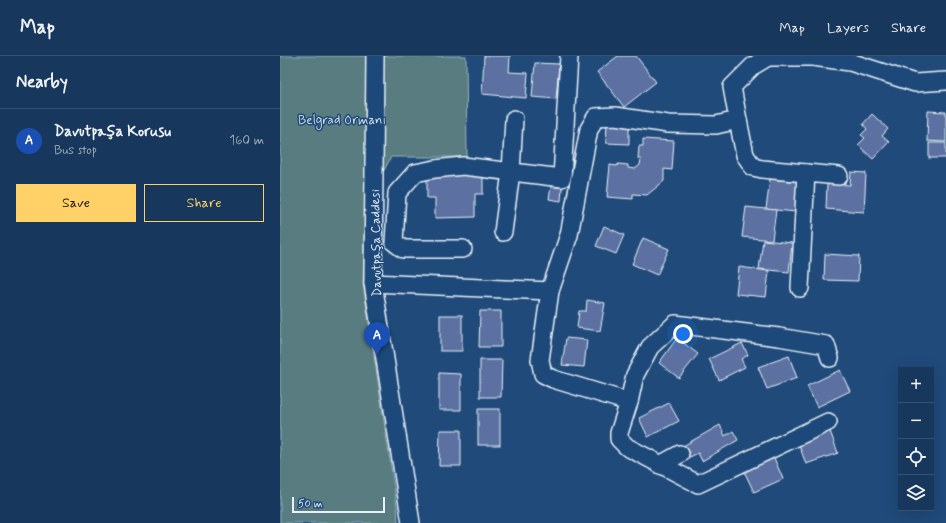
<!DOCTYPE html>
<html lang="en">
<head>
<meta charset="utf-8">
<style>
  body { margin:0; font-family:Mynerve,sans-serif; background:#244365; color:#f1f3f6 }
  .controls { position:absolute; right:12px; bottom:12px; display:grid; overflow:hidden; border-radius:0px; box-shadow:0 4px 16px #0002 }
  .controls button { width:36px; height:36px; display:grid; place-items:center; padding:0; border:0; border-bottom:1px solid #365272; background:#17385c; color:#f1f3f6; font:20px sans-serif }
  .scale { position:absolute; left:12px; bottom:10px; width:93px; box-sizing:border-box; padding-left:4px; border:2px solid #e8f1f8; border-top:0; font-size:11px; line-height:14px; white-space:nowrap; color:#e8f1f8; -webkit-text-stroke:3px #1f4a7a; paint-order:stroke }
  .you { position:absolute; left:403px; top:278px; width:14px; height:14px; margin:-10px; border:3px solid #fff; border-radius:50%; background:#1a73e8; box-shadow:0 0 0 6px #1a73e833 }
  .badge { display:grid; place-items:center; width:26px; height:26px; border-radius:50%; background:#ffd166; color:#fff; font-size:13px; font-weight:700 }
  .pin { position:absolute; translate:-50% -33px; filter:drop-shadow(0 1px 2px #0008) }
  .pin::after { content:''; position:absolute; top:21px; width:14px; height:12px; background:inherit; clip-path:polygon(0 0,100% 0,50% 100%) }
  .list { margin:0; padding:0; list-style:none }
  h2 { display:flex; justify-content:space-between; align-items:center; height:52px; margin:0; padding:0 16px; font-size:17px }
  h2 small { font-size:13px; font-weight:400; color:#9eacbb }
  .list li { display:grid; grid-template-columns:26px 1fr auto; gap:12px; align-items:center; box-sizing:border-box; height:64px; padding:0 16px; border-top:1px solid #365272 }
  .list b { display:block; font-size:15px; white-space:nowrap }
  .list p { margin:0; font-size:13px; white-space:nowrap; color:#9eacbb }
  .list em { font-size:13px; font-style:normal; color:#9eacbb }
  .actions { display:flex; gap:8px; padding:12px 16px }
  .actions a { flex:1; padding:9px 0; border:1px solid #ffd166; border-radius:0px; text-align:center; font-size:14px; color:#ffd166 }
  .actions .main { background:#ffd166; color:#111 }
  .icon { flex:none; width:22px; height:22px; fill:none; stroke:currentColor; stroke-width:2; stroke-linecap:round; stroke-linejoin:round }
  .map { position:relative; flex:none; width:666px; height:467px; overflow:hidden }
  header { display:flex; align-items:center; gap:24px; box-sizing:border-box; height:56px; padding:0 20px; background:#17385c; border-bottom:1px solid #365272 }
  header strong { font-size:19px }
  nav { display:flex; gap:22px; margin-inline-start:auto; font-size:14px }
  main { display:flex }
  aside { flex:1; background:#17385c }
  .map>svg:first-child { display:block }
  .green { fill:#597b80; stroke:#a0b6bc }
  .building { fill:#5b71a1; stroke:#e8f1f8 }
  .lines { fill:none; stroke-linecap:round; stroke-linejoin:round }
  .minor-casing { stroke:#e8f1f8; stroke-width:20 }
  .minor { stroke:#1f4a7a; stroke-width:17 }
  .labels { text-anchor:middle; stroke-width:3; stroke-linejoin:round; paint-order:stroke }
  .park-label { font-size:13px; fill:#d3dfe6; stroke:#1f4a7a }
  .street-label { font-size:13px; fill:#e8f1f8; stroke:#1f4a7a }
</style>
</head>
<body>
<header>
<strong>Map</strong>
<nav><a>Map</a><a>Layers</a><a>Share</a></nav>
</header>
<main>
<aside>
<h2>Nearby<small></small></h2>
<ul class="list">
<li><span class="badge" style="background:#1a4fb4">A</span><div><b>Davutpaşa Korusu</b><p>Bus stop</p></div><em>160 m</em></li>
</ul>
<div class="actions"><a class="main">Save</a><a>Share</a></div>
</aside>
<div class="map">
<svg width="666" height="467" viewBox="0 0 666 467">
  <rect width="100%" height="100%" fill="#1f4a7a"/>
  <filter id="ink" filterUnits="userSpaceOnUse"><feTurbulence type="fractalNoise" baseFrequency=".025" numOctaves="2"/><feDisplacementMap in="SourceGraphic" scale="8" xChannelSelector="R" yChannelSelector="G"/><feConvolveMatrix kernelMatrix="1 2 1 2 8 2 1 2 1" color-interpolation-filters="sRGB"/></filter>
  <g filter="url(#ink)">
    <polygon class="green" points="0,0 186,0 187,101 111,101 85,151 83,228 117,450 118,467 0,467"/>
    <g class="building">
      <polygon points="204,0 230,0 229,16 248,17 246,42 202,38"/>
      <polygon points="338,0 356,0 376,26 344,51 317,16"/>
      <polygon points="255,7 279,8 276,43 252,41"/>
      <polygon points="648,55 666,56 666,86 647,85"/>
      <polygon points="592,58 608,73 602,80 609,86 593,103 578,89 585,82 581,79 587,73 583,68"/>
      <polygon points="327,67 349,68 349,88 326,87"/>
      <polygon points="363,83 394,85 392,114 384,113 384,125 367,139 353,138 353,143 327,141 330,109 337,110 338,108 348,109 348,112 355,113 360,109 361,103 358,103 359,90 363,90"/>
      <rect x="649" y="87" width="17" height="15"/>
      <polygon points="571,116 586,117 584,156 546,153 547,128 570,129"/>
      <polygon points="147,119 203,119 203,138 195,138 195,161 155,162 155,142 147,142"/>
      <polygon points="490,123 520,126 516,156 486,153"/>
      <polygon points="271,130 282,132 281,145 269,143"/>
      <polygon points="466,151 496,154 492,184 462,181"/>
      <polygon points="324,170 344,179 336,198 316,190"/>
      <polygon points="363,182 389,193 377,219 352,208"/>
      <polygon points="483,184 512,187 509,216 479,213"/>
      <polygon points="545,198 579,200 578,225 544,224"/>
      <polygon points="459,211 489,215 486,241 456,238"/>
      <polygon points="307,244 325,247 320,275 297,272 299,255 306,255"/>
      <polygon points="200,255 221,255 221,291 199,291"/>
      <rect x="160" y="259" width="22" height="36"/>
      <polygon points="286,282 307,284 304,311 282,309"/>
      <polygon points="397,282 418,298 399,322 379,307"/>
      <polygon points="462,287 468,299 461,303 465,311 439,324 429,303"/>
      <polygon points="509,300 517,322 487,333 478,311"/>
      <polygon points="200,304 222,304 221,341 200,341"/>
      <polygon points="560,314 570,335 537,351 527,330"/>
      <polygon points="159,317 181,318 181,354 159,354"/>
      <polygon points="389,347 399,365 368,381 359,362"/>
      <rect x="198" y="353" width="22" height="36"/>
      <polygon points="440,369 445,380 453,375 458,384 422,405 418,397 410,401 403,390"/>
      <polygon points="160,374 181,374 181,410 159,410"/>
      <polygon points="550,375 558,397 526,408 518,386"/>
      <polygon points="494,402 503,423 474,436 464,415"/>
    </g>
    <g class="lines">
      <g class="minor-casing">
        <g id="minor">
          <polyline points="95,0 93,227 131,467"/>
          <polyline points="458,64 465,99 473,111 482,113 559,120"/>
          <polyline points="223,176 231,116 234,63"/>
          <polyline points="183,193 123,193 114,186 117,137 135,117 155,113 183,110 282,122 289,0"/>
          <polyline points="93,227 270,235"/>
          <polyline points="520,232 526,117"/>
          <polyline points="550,302 546,289 499,281 395,268 370,291 355,319 349,346 273,323 263,318 260,304 270,235 289,179 309,73 316,61 335,60 388,68 436,69 458,64 452,31 473,10 488,1 533,1 570,6 635,27 666,25"/>
          <polyline points="349,346 339,377 339,383 347,391 418,428 548,366"/>
          <polyline points="380,409 400,398"/>
        </g>
      </g>
      <use href="#minor" class="minor"/>
    </g>
  </g>
  <g class="labels">
    <g class="park-label">
      <text x="62" y="68">Belgrad Ormanı</text>
    </g>
    <g class="street-label">
      <text transform="translate(95 187) rotate(-91)" y="5">Davutpaşa Caddesi</text>
    </g>
  </g>
</svg>
<div class="controls">
<button>+</button>
<button>−</button>
<button><svg class="icon" aria-label="locate" viewBox="0 0 24 24"><circle cx="12" cy="12" r="6"/><path d="M12 2v4M12 18v4M2 12h4M18 12h4"/></svg></button>
<button><svg class="icon" aria-label="layers" viewBox="0 0 24 24"><path d="M12 4l9 5-9 5-9-5zM3 14l9 5 9-5"/></svg></button>
</div>
<div class="scale">50 m</div>
<div class="you"></div>
<div class="pin badge" style="left:97px;top:299px;background:#1a4fb4">A</div>
</div>
</main>
</body>
</html>
